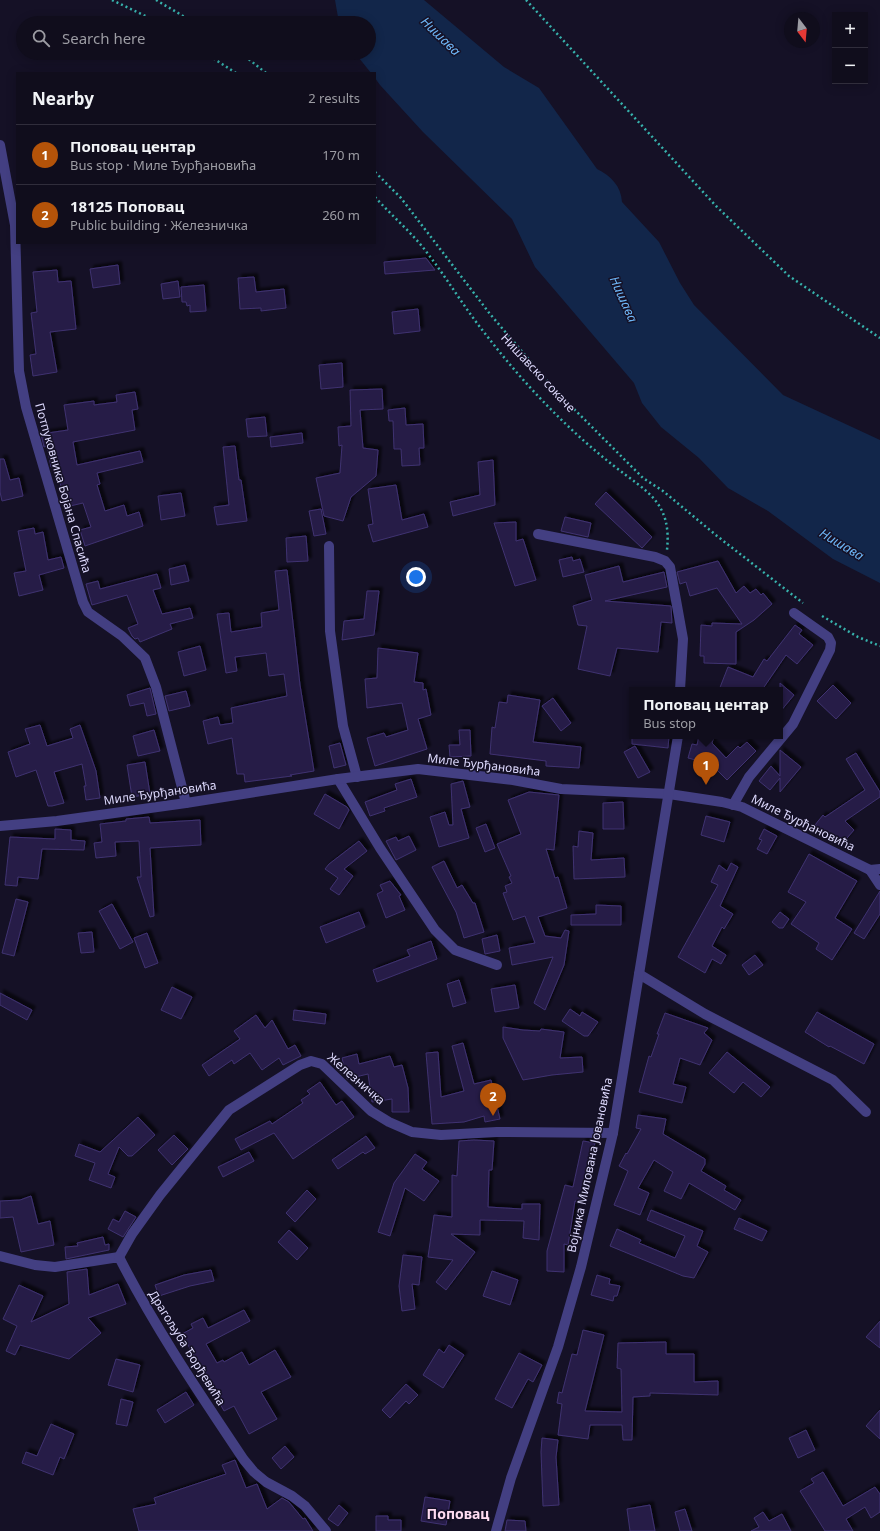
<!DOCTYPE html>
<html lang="en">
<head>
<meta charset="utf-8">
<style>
  body { margin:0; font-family:"Noto Sans",sans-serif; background:#191625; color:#f1f3f6 }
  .controls { position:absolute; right:12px; top:12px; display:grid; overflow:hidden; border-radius:0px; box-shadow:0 2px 10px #0003 }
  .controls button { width:36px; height:36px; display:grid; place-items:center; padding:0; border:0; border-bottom:1px solid #302d3b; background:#100d1c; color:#f1f3f6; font:20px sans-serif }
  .compass { position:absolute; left:784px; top:12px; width:36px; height:36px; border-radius:50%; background:#100d1c; box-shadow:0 2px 10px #0003; rotate:164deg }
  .you { position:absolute; left:416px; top:577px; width:14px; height:14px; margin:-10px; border:3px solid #fff; border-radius:50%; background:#1a73e8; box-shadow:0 0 0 6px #1a73e833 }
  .badge { display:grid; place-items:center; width:26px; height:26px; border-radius:50%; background:#b45309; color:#fff; font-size:13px; font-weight:700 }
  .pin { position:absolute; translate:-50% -33px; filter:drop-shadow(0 1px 2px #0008) }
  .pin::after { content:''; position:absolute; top:21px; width:14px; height:12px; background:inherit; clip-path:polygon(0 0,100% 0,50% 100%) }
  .popup { position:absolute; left:629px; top:687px; width:154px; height:52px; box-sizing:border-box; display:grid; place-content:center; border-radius:0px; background:#100d1c; filter:drop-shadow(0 1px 3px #0005); font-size:13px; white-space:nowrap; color:#9c9ca3 }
  .popup b { font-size:15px; color:#f1f3f6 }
  .popup::after { content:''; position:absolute; left:50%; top:100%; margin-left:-8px; border:8px solid transparent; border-top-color:#100d1c }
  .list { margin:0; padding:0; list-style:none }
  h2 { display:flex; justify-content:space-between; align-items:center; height:52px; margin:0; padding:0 16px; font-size:17px }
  h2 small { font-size:13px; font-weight:400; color:#9c9ca3 }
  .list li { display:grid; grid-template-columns:26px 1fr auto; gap:12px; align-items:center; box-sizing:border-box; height:60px; padding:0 16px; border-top:1px solid #302d3b }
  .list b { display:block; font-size:15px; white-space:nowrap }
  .list p { margin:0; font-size:13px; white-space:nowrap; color:#9c9ca3 }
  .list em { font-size:13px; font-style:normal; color:#9c9ca3 }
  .icon { flex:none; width:22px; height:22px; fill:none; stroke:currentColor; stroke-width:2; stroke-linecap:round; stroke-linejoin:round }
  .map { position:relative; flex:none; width:880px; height:1531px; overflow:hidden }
  .search { position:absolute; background:#100d1c; box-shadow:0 2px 10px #0003; left:16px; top:16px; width:360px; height:44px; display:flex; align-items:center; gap:10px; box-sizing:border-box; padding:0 14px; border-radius:22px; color:#9c9ca3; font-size:15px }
  .panel { position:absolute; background:#100d1c; box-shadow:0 2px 10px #0003; left:16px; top:72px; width:360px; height:172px; border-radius:0px }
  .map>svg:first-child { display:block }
  .water { fill:#12264a }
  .building { fill:#271e46; stroke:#3f3271; filter:url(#shadow) }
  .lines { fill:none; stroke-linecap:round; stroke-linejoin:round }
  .path { stroke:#37b2ac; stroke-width:2.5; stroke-dasharray:2 3; stroke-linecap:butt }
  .minor { stroke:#433f82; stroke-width:10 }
  .labels { text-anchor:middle; stroke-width:3; stroke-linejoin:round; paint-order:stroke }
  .street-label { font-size:12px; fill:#ddd9fd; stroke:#151126 }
  .water-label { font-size:13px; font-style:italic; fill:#6db5f6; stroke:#151126 }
  .quarter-label { font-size:14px; font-weight:bold; fill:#fddbf0; stroke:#151126 }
</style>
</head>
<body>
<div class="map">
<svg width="880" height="1531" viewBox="0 0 880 1531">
  <defs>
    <filter id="shadow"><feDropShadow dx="3.5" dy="-3.5" stdDeviation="1" flood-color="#0009"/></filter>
  </defs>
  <rect width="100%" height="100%" fill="#151126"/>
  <path class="water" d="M335,0h89l80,67 35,21 58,81c14,7 24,17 25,33l37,40 21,41 14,22 89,90 97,45v143l-47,-24 -65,-48 -40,-23 -29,-30 -38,-31 -19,-24 -8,-20 -99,-116 -23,-48 -89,-87 -43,-47 -5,-7v-5h-4l-16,-20h14v-30h-30z"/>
  <g class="building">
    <polygon points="426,258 435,270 385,274 384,262"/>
    <polygon points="118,265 120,284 93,288 90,269"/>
    <polygon points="57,270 58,282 71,281 76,329 50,332 57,372 33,376 30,355 36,354 31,313 37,312 33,272"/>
    <polygon points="254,277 256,292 284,289 286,308 261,311 261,308 240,309 238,278"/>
    <polygon points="178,281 180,297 163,299 161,284"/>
    <polygon points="204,285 206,311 190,312 190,305 187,306 186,302 182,302 181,287"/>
    <polygon points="418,309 420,331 394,334 392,312"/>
    <polygon points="342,363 343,387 321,389 319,365"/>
    <polygon points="382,389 383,409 360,410 363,448 378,450 376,476 351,497 343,521 324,516 316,478 340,473 342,445 339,446 338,427 351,426 350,390"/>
    <polygon points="135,392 138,409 132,410 135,430 73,442 77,465 140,451 143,462 97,473 100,484 97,485 105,511 124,505 127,516 139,512 143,526 85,546 80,530 91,527 83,503 66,507 56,466 51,467 47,446 44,447 41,434 68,430 64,405 94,401 94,405 117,402 116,395"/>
    <polygon points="405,408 406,425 423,424 424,448 419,448 420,465 402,466 401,449 394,449 393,421 389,421 388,410"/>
    <polygon points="265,417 267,436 248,437 246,419"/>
    <polygon points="302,433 303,443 271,447 270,437"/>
    <polygon points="235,446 239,480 241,480 247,521 217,525 214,507 229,505 223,447"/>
    <polygon points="0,459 4,459 10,480 19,478 23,496 2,501 0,492"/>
    <polygon points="493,460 495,505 453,516 450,502 480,495 478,462"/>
    <polygon points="396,485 402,520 424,514 428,527 373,542 368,525 373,524 368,489"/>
    <polygon points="606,492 652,537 642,548 595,504"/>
    <polygon points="181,493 185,516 161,520 158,496"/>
    <polygon points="321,509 326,534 314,536 309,511"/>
    <polygon points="565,517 591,523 588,537 561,531"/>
    <polygon points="516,522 516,541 523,539 536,580 515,586 494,523"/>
    <polygon points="34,528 35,534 43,532 48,560 61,557 64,568 39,575 43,590 19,596 14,573 26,571 18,531"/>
    <polygon points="306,536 308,561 287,562 286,538"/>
    <polygon points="572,557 573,561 580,559 584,572 563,577 559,560"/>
    <polygon points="718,561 736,593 744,586 750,593 756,589 761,595 763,593 772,604 754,620 736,632 736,664 704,663 704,656 700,656 701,625 712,626 712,623 742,624 717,588 690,596 686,582 680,584 677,572"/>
    <polygon points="185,565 189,581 171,585 169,569"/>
    <polygon points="619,566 623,582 664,572 667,587 605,601 671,606 672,623 661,622 658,652 617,648 610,676 578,669 587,626 578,625 573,606 592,600 585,575"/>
    <polygon points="287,570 300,685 314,771 290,775 292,776 245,782 244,774 237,774 232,738 208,744 203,721 218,717 220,725 233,723 231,708 287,696 284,674 269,676 266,653 235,657 237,671 226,673 217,614 229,613 231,632 262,627 261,613 279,610 275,571"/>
    <polygon points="157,574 161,588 153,590 162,614 190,608 193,618 170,624 172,629 140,642 138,638 135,639 132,636 128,628 138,624 127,595 92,605 86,584 98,581 100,589"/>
    <polygon points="367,591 379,591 374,635 342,640 344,621 364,619"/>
    <polygon points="795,625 802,630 799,634 813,645 797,664 786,655 762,690 719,690 728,667 753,677 764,659 767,661"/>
    <polygon points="200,646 206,670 184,676 178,652"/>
    <polygon points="378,648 418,653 414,682 423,683 423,690 426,689 431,715 418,719 427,749 375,766 367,738 384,733 386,737 408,730 402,703 367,708 365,679 377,678"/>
    <polygon points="780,683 794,695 780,712"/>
    <polygon points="833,685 851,703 836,719 817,701"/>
    <polygon points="150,688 156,714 147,716 144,703 130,706 127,695"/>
    <polygon points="186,691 190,706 169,711 165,696"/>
    <polygon points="508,695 540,700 533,742 581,747 579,768 546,766 546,761 490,754 492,727 495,728 499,702 507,703"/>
    <polygon points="553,698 571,723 561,731 542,706"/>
    <polygon points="40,725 47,746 73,738 70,729 80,725 96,771 100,798 86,800 84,786 86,786 82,764 54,772 64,803 52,806 48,806 36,770 16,777 8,752 30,744 25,729"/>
    <polygon points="154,730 160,751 138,756 133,736"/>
    <polygon points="459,730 470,730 471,756 450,757 449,745 460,745"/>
    <polygon points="632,736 669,736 668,748 632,744"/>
    <polygon points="699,736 714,736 712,743 726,758 738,746 740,748 747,742 756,751 727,780 711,764 688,758 692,744 697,745"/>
    <polygon points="340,743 346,765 334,768 329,746"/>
    <polygon points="635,746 650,772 638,778 624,752"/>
    <polygon points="780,750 801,767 780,792 780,778 770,790 759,781 771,766 780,776"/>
    <polygon points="856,753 880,792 880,797 845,821 854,830 841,845 815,825 823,815 825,817 865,790 846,759"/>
    <polygon points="145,762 150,794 132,797 127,765"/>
    <polygon points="411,779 417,797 384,808 385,811 370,816 365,802 397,790 395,784"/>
    <polygon points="463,781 470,807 461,809 469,838 439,847 430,817 445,812 449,825 453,825 451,784"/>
    <polygon points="529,792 559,795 554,850 546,849 555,878 558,877 567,908 538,917 545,936 561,938 565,930 569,931 564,965 545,1010 534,1003 553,957 512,965 509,948 535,943 525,916 513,920 503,893 507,892 505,886 512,883 509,877 511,876 497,844 521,834 508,800"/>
    <polygon points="325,794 347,807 349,810 339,829 314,814"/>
    <polygon points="623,802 624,829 603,829 603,803"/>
    <polygon points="706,816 730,822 724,842 701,835"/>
    <polygon points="149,817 150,823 200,820 201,845 150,848 154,916 150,917 137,877 141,877 139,841 115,842 116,856 96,858 94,843 102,842 100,824 126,821 126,819"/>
    <polygon points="486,824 495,848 485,852 476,828"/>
    <polygon points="55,829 71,830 71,840 85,841 84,850 42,849 38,879 18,877 17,886 5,885 10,837 55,839"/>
    <polygon points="764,829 777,836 767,854 757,849 762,840 759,839"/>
    <polygon points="579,831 593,833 591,860 624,858 625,877 574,879 573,846 578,847"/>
    <polygon points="409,836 416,850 396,860 386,841 396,837 398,841"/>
    <polygon points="359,841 367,851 344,869 353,876 339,895 330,889 338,878 325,869 329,864"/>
    <polygon points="809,854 857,881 835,918 852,929 832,960 816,949 819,943 791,924 806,902 788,892"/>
    <polygon points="444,861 457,888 462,885 473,903 475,903 484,932 464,938 456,912 432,867"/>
    <polygon points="731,863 738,867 720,906 733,914 724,929 722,927 712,946 726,955 721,964 712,959 705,973 678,957 718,885 711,882 719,865 727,871"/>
    <polygon points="390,881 401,895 399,896 405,910 386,918 377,894 383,891 380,885"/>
    <polygon points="880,891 880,914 864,939 854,933"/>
    <polygon points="16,899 28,902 14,956 2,953"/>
    <polygon points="112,904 133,942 120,949 99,911"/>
    <polygon points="596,905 621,906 621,925 571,925 571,915 596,914"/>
    <polygon points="359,912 365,927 326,943 320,927"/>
    <polygon points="780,912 789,919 783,928 779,928 772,922"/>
    <polygon points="92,932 94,952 81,953 78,933"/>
    <polygon points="147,933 158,963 145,968 134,938"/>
    <polygon points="497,935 500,951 485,954 482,939"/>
    <polygon points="431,941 437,959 377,982 373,970 410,956 407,950"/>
    <polygon points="755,955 763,965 749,975 742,965"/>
    <polygon points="459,980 466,1003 453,1007 447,984"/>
    <polygon points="515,985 519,1008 495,1012 491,989"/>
    <polygon points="172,987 192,997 181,1019 161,1010"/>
    <polygon points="0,993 32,1010 27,1020 0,1005"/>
    <polygon points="570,1009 580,1016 582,1012 598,1022 588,1036 584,1036 562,1021"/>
    <polygon points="294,1010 326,1014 325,1024 293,1020"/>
    <polygon points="817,1012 874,1044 864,1064 830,1046 829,1047 805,1032"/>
    <polygon points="665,1013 708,1028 704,1033 712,1040 700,1065 680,1058 673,1084 686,1087 682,1103 639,1092 649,1056 651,1057 659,1034 657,1034"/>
    <polygon points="256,1015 265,1028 272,1020 288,1049 295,1045 301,1056 283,1065 279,1058 262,1070 250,1053 234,1064 232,1060 209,1076 202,1065 240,1039 234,1031"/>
    <polygon points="503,1027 523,1030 540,1031 541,1029 564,1032 560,1058 582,1057 583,1072 552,1075 523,1080 503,1038"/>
    <polygon points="463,1043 474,1084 491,1080 500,1119 485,1122 484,1116 464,1122 432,1124 426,1053 438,1052 441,1097 464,1091 452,1046"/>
    <polygon points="727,1052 770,1087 761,1097 743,1082 734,1093 709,1073"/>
    <polygon points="357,1054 359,1064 390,1056 394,1067 402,1065 408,1088 409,1112 392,1112 392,1099 372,1102 368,1074 347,1079 342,1058"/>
    <polygon points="320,1082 336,1105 342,1101 354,1117 293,1159 274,1133 241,1150 235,1139 270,1121 272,1124 303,1103 301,1100 310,1094 307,1091"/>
    <polygon points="638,1115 666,1119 663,1134 705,1159 705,1164 701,1171 726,1186 724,1190 741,1200 735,1210 689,1183 681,1199 664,1191 673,1172 654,1160 638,1188 649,1193 640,1215 614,1205 628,1171 619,1166 626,1153 627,1154 641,1129 636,1128"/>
    <polygon points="138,1117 155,1135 132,1156 128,1156 119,1147 108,1174 115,1177 111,1188 89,1180 95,1163 75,1156 79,1144 100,1152"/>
    <polygon points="174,1135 188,1149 172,1165 158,1150"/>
    <polygon points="366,1136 375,1148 365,1154 363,1152 338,1169 332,1160"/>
    <polygon points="474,1140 494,1141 492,1170 489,1170 488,1207 522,1209 522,1204 540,1204 539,1240 523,1238 524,1221 480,1220 480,1235 451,1234 475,1252 446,1290 436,1282 453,1260 428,1257 434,1215 452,1217 452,1175 457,1176 459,1141"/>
    <polygon points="583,1141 595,1143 580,1202 575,1201 568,1245 564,1244 564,1272 547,1271 547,1251 565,1185 573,1187"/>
    <polygon points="249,1152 254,1161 223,1177 218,1167"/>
    <polygon points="415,1154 427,1162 422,1169 439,1181 424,1201 405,1188 390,1236 378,1232 394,1183"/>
    <polygon points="307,1190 316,1199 295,1222 286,1213"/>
    <polygon points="31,1196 38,1224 50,1221 54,1245 21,1252 13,1217 0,1218 0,1201 20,1200"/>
    <polygon points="651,1210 703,1231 697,1246 708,1252 694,1278 683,1276 610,1246 617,1229 641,1240 639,1243 675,1258 685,1236 647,1220"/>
    <polygon points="125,1211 136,1217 123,1237 108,1229 113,1219 119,1222"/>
    <polygon points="739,1218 767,1231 762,1241 734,1229"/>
    <polygon points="289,1230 308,1248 297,1260 278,1242"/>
    <polygon points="103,1237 105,1245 109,1244 109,1250 66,1259 65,1247 78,1246 77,1243"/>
    <polygon points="403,1255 422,1257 419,1285 412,1284 415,1309 402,1311 399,1286"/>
    <polygon points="87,1269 89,1295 118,1284 126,1304 88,1318 101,1333 69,1359 20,1345 15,1355 6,1351 17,1326 3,1319 19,1285 43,1296 31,1322 69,1304 67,1272"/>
    <polygon points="211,1270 214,1281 190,1286 159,1296 155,1285 184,1275"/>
    <polygon points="492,1271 518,1280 510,1305 483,1296"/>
    <polygon points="597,1275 610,1279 609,1284 620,1286 617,1296 614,1296 613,1301 591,1295"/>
    <polygon points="244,1310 250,1321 206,1344 217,1363 223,1360 224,1362 242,1352 249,1365 275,1350 291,1377 261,1392 277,1419 249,1434 234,1406 224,1411 182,1334 193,1328 191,1324 203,1318 208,1328"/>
    <polygon points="880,1321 880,1348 866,1337"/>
    <polygon points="583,1330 604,1335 585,1411 622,1412 621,1369 617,1368 618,1343 666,1342 666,1354 694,1354 694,1382 718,1381 718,1395 650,1393 650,1396 633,1397 632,1440 623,1440 622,1425 590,1425 588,1439 558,1435 562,1404 557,1403 559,1392 562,1393 572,1354 577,1355"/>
    <polygon points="449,1345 464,1355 443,1388 423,1375 439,1349 444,1353"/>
    <polygon points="519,1353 542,1365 533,1382 528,1379 512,1408 495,1399"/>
    <polygon points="116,1359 140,1365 133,1392 108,1385"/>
    <polygon points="406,1384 418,1395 409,1404 406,1401 390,1418 382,1410"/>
    <polygon points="186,1392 194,1405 165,1423 157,1410"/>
    <polygon points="121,1399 133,1402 127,1426 116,1424"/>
    <polygon points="880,1410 880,1439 866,1426"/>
    <polygon points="51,1424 74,1434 64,1459 60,1457 53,1475 22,1463 26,1452 37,1456"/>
    <polygon points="806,1430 815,1450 798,1458 789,1438"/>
    <polygon points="542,1438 558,1440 556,1457 559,1505 543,1506 541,1452"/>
    <polygon points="285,1446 294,1457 281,1469 272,1458"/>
    <polygon points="235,1460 246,1488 257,1484 267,1509 282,1498 289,1502 303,1519 305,1518 313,1531 139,1531 133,1509 156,1504 154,1498 226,1474 222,1465"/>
    <polygon points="823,1472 843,1506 875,1487 880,1494 880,1512 871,1518 865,1507 846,1519 853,1531 825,1531 800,1491 814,1483 811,1479"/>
    <polygon points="425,1497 450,1501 446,1525 421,1521"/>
    <polygon points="339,1505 348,1513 338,1526 328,1519"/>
    <polygon points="650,1505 655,1531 630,1531 627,1509"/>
    <polygon points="685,1509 692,1531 680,1531 675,1512"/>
    <polygon points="763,1512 769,1521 782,1514 791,1531 751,1531 759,1527 754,1518"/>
    <polygon points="376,1516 388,1516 388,1520 401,1520 401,1531 376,1531"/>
    <polygon points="507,1520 525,1521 526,1531 505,1531"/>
  </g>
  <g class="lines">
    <g class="path">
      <polyline points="112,0 160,23"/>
      <polyline points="156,0 195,23"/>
      <polyline points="526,0 716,206 789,276 880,338"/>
      <polyline points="205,53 236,73"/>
      <polyline points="241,53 266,73"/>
      <polyline points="375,172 401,198 490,314 554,389 643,478 663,491 717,536 803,603"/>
      <path d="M375,197c16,18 35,34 50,53 22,28 40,59 62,86 37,48 80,93 127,130 33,26 58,36 53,84"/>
      <polyline points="822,616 858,637 880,646"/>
    </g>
    <g class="minor">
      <polyline points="0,145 15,225 19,371 26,407 83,602 88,612 122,636 145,658 156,687 186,803"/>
      <polyline points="538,534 655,557 665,561 670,567 683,639 680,690"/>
      <polyline points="329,546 330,631 343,726 357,777"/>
      <polyline points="338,779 380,848 435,930 455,950 497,965"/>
      <polyline points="733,805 749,777 793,724 830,650 831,643 828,637 794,613"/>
      <polyline points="0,826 57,821 186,803 338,779 418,769 513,780 561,789 669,794 722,802 742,807 870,870 880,869"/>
      <polyline points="870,870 880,885"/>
      <polyline points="639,974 705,1014 833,1080 866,1112"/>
      <path d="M0,1256l35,9 20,2 64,-10c36,71 81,137 125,203l10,12 12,10 26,14 13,10 21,25"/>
      <polyline points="119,1257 132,1234 160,1195 229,1110 300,1065 311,1061 322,1064 371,1111 389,1122 412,1132 441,1135 497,1132 613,1133"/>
      <polyline points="496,1531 511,1478 558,1347 581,1267 613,1133 678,736"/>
    </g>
  </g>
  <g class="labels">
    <g class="street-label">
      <text transform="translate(538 373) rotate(47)" y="4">Нишавско сокаче</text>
      <text transform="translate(63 488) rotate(74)" y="4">Потпуковника Бојана Спасића</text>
      <text transform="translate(484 765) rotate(7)" y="4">Миле Ђурђановића</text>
      <text transform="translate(160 793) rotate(-8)" y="4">Миле Ђурђановића</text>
      <text transform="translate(803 823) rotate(26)" y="4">Миле Ђурђановића</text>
      <text transform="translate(356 1079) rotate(41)" y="4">Железничка</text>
      <text transform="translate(590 1165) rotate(-78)" y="4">Војника Милована Јовановића</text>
      <text transform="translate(187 1348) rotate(58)" y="4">Драгољуба Ђорђевића</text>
    </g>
    <g class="water-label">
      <text transform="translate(441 36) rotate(44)" y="5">Нишава</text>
      <text transform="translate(624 299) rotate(66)" y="5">Нишава</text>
      <text transform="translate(842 544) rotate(31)" y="5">Нишава</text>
    </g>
    <g class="quarter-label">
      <text x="458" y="1519">Поповац</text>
    </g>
  </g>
</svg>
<div class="controls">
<button>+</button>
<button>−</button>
</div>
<svg class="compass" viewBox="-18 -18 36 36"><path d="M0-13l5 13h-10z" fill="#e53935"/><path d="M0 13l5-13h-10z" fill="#9c9ca3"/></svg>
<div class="you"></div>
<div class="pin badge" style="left:706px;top:785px">1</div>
<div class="popup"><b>Поповац центар</b>Bus stop</div>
<div class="pin badge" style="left:493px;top:1116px">2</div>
<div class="search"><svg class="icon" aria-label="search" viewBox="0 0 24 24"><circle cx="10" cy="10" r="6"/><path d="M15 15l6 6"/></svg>Search here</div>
<section class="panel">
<h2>Nearby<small>2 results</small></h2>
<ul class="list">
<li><span class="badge">1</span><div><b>Поповац центар</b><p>Bus stop · Миле Ђурђановића</p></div><em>170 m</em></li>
<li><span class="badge">2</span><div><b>18125 Поповац</b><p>Public building · Железничка</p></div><em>260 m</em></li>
</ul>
</section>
</div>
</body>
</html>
